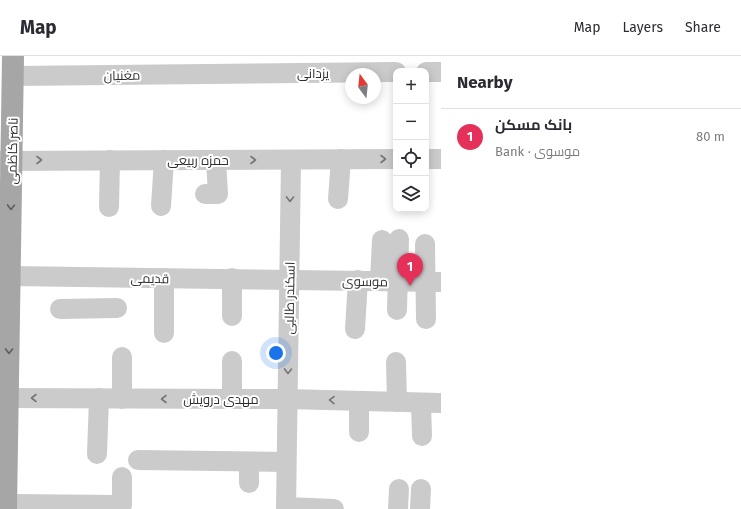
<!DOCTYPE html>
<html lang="en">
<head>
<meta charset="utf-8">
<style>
  body { margin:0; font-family:"Fira Sans",Cairo,sans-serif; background:#f7f7f7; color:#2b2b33 }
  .controls { position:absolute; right:12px; top:12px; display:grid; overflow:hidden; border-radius:8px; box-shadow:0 2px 10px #0003 }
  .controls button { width:36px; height:36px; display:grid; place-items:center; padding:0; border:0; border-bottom:1px solid #e1e1e2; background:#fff; color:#2b2b33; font:20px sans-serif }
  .compass { position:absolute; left:345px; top:12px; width:36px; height:36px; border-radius:50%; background:#fff; box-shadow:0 2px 10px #0003; rotate:345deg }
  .you { position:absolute; left:276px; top:297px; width:14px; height:14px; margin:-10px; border:3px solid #fff; border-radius:50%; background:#1a73e8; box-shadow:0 0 0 6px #1a73e833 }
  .badge { display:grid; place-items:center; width:26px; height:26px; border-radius:50%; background:#e53059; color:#fff; font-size:13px; font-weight:700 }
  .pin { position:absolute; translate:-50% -33px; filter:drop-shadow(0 1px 2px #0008) }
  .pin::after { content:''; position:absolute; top:21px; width:14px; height:12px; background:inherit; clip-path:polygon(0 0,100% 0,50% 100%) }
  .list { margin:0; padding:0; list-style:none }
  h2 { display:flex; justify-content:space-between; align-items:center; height:52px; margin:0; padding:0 16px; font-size:17px }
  h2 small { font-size:13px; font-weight:400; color:#7c7c81 }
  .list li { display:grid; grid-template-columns:26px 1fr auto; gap:12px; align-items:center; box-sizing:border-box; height:56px; padding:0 16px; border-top:1px solid #e1e1e2 }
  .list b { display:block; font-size:15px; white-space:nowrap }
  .list p { margin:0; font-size:13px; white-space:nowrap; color:#7c7c81 }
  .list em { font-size:13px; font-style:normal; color:#7c7c81 }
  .icon { flex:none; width:22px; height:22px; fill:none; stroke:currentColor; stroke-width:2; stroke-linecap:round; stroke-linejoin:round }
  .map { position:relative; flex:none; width:441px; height:453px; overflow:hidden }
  header { display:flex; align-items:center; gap:24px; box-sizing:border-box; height:56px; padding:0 20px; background:#fff; border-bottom:1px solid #e1e1e2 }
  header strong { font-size:19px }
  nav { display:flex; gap:22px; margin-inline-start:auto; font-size:14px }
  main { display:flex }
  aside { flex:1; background:#fff }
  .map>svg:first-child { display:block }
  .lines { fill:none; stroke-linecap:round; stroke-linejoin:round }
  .minor { stroke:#cbcbcb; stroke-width:20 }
  .major { stroke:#a6a6a6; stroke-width:22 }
  .oneway { stroke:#757575 }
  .oneway2 { stroke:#5e5e5e }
  .labels { text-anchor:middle; stroke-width:4; stroke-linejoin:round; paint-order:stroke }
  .street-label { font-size:13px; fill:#2e2e2e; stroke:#fff }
</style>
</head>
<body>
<header>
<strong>Map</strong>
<nav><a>Map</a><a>Layers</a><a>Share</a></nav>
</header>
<main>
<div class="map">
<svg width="441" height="453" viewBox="0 0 441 453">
  <rect width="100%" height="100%" fill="#fff"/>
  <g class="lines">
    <g class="minor">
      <polyline points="426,16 441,16"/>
      <polyline points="13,20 396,16"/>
      <polyline points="426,103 441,103"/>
      <polyline points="0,105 396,103"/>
      <polyline points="205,138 218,138 216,104"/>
      <polyline points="338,143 341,103"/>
      <polyline points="161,150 164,104"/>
      <polyline points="109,151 110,104"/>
      <polyline points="425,188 426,263"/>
      <polyline points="10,220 441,226"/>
      <polyline points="232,222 232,260"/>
      <polyline points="380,225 382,184"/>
      <polyline points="60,253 117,252"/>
      <polyline points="397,254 399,183"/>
      <polyline points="355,273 358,224"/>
      <polyline points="164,277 164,222"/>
      <polyline points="232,305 232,343"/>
      <polyline points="396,306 397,346"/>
      <polyline points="0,342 287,343 441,347"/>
      <polyline points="122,343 122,301"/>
      <polyline points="421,347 422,380"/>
      <polyline points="359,376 359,345"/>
      <polyline points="97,398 99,342"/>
      <polyline points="138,404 286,406"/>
      <polyline points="249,427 249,406"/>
      <polyline points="6,448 122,449 122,421"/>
      <polyline points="286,451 334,453"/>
      <polyline points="286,453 291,104"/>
      <polyline points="398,453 399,433"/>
      <polyline points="420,453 421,433"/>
    </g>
    <polyline class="major" points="6,453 13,0"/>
  </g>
  <defs><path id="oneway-chevron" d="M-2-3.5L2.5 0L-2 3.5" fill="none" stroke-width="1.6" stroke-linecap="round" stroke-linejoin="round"/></defs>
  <g class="oneway">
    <use href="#oneway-chevron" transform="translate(383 103)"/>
    <use href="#oneway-chevron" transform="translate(39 104)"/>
    <use href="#oneway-chevron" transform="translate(253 104)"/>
    <use href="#oneway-chevron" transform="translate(290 143) rotate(91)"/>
    <use href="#oneway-chevron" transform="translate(288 315) rotate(91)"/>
    <use href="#oneway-chevron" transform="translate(34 342) rotate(-180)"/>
    <use href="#oneway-chevron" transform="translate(164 343) rotate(-180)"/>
    <use href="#oneway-chevron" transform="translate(332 344) rotate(-179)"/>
  </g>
  <g class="oneway2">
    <use href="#oneway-chevron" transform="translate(11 151) rotate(91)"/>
    <use href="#oneway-chevron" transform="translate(9 295) rotate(91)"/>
  </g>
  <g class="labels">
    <g class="street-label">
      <text x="313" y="22">یزدانی</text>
      <text transform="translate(122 19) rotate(-1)" y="5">مغنیان</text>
      <text transform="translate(12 95) rotate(-89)" y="5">ناصر کاظمی</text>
      <text x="198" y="109">حمزه ربیعی</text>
      <text transform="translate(150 222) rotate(1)" y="5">قدیمی</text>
      <text transform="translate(365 225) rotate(1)" y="5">موسوی</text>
      <text transform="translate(289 242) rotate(-89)" y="5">اسکندر طالبی</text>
      <text x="221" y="348">مهدی درویش</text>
    </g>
  </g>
</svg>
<div class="controls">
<button>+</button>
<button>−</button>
<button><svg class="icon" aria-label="locate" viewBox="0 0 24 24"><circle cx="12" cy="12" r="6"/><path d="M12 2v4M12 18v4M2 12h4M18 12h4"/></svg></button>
<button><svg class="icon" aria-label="layers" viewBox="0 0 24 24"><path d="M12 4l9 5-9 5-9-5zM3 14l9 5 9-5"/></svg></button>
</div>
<svg class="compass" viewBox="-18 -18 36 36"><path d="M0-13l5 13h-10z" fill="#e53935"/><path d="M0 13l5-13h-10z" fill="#7c7c81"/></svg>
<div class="you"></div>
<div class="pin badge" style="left:410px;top:230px">1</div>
</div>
<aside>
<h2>Nearby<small></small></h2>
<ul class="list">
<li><span class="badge">1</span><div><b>بانک مسکن</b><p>Bank · موسوی</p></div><em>80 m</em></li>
</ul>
</aside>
</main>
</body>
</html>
